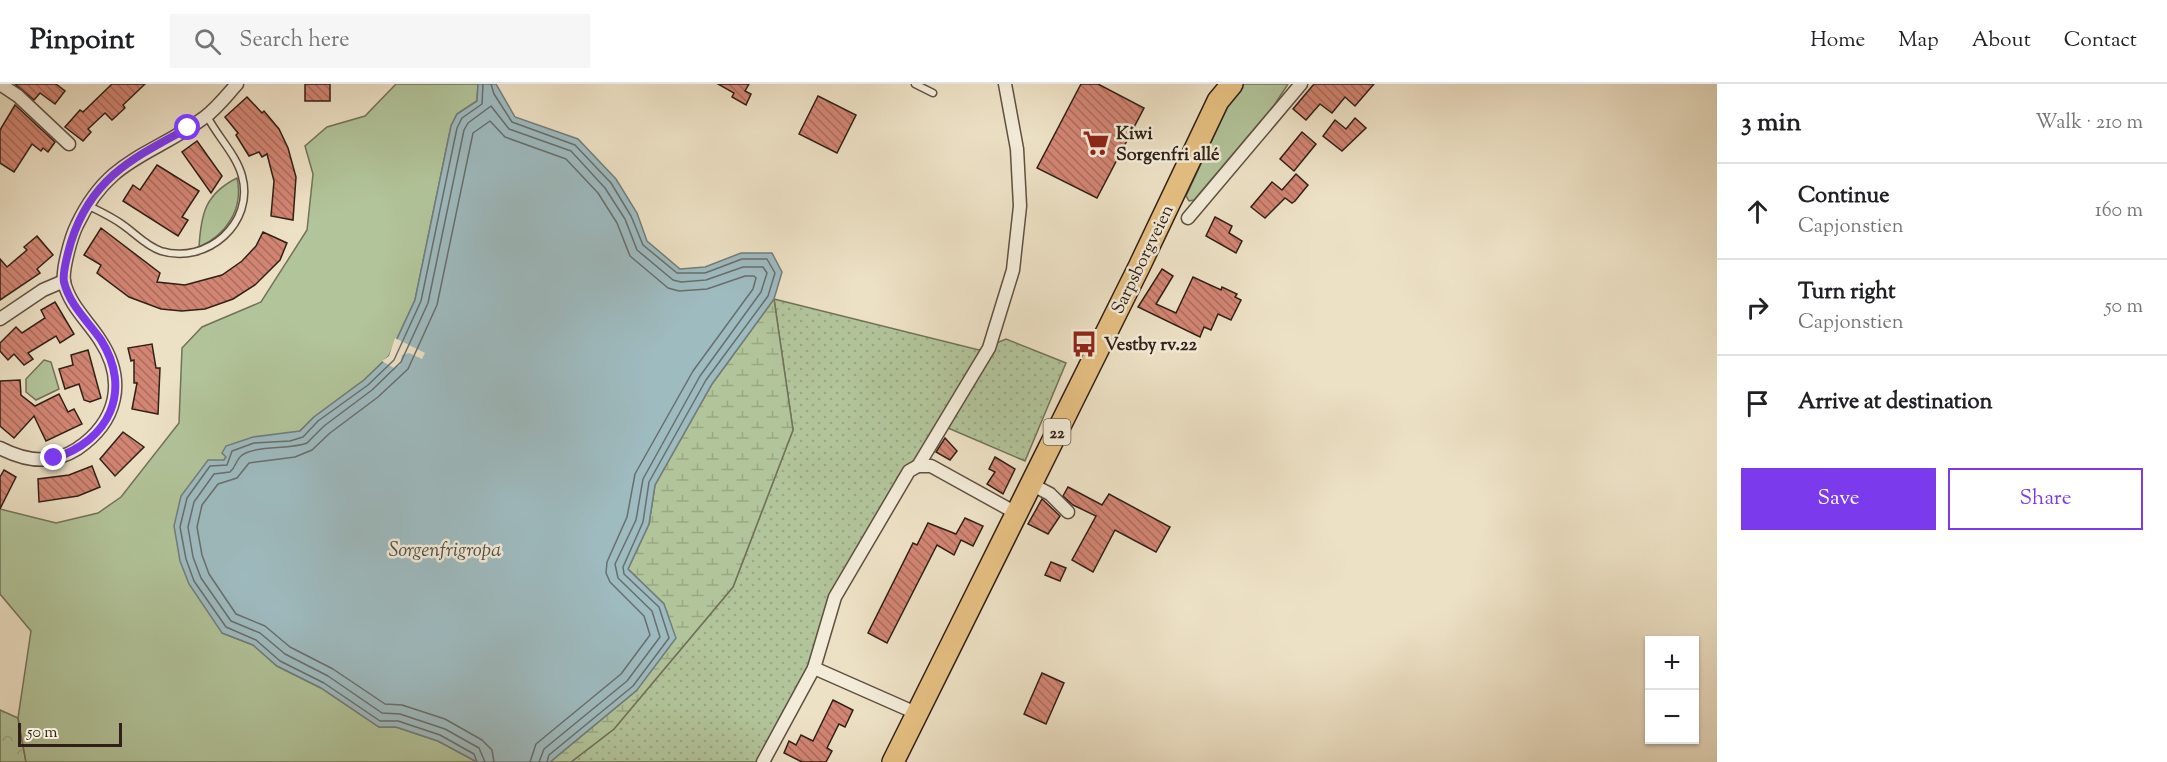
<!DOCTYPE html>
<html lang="en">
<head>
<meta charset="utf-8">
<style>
  body { margin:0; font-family:"Sorts Mill Goudy",serif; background:#f6f6f6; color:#202124 }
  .controls { position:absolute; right:18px; bottom:18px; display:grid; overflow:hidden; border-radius:0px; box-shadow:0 2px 4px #0004 }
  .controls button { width:54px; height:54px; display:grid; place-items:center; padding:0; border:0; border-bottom:2px solid #e0e0e0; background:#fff; color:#202124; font:30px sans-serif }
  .scale { position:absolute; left:18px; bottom:15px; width:104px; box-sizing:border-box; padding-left:6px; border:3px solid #312017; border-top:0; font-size:16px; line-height:21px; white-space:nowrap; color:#312017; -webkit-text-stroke:4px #f3ecd9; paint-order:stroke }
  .stop { position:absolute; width:18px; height:18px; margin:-14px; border:4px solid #7c3aed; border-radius:50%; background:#fff }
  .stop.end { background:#7c3aed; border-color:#fff; box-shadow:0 2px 6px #0008 }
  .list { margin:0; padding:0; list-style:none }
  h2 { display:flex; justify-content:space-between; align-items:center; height:78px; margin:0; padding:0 24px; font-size:26px }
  h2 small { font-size:20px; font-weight:400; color:#757577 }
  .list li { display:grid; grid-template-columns:39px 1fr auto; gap:18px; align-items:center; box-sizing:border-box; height:96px; padding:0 24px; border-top:2px solid #e0e0e0 }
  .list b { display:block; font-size:22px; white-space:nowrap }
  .list p { margin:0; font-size:20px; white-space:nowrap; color:#757577 }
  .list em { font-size:20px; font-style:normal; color:#757577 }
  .actions { display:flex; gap:12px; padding:18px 24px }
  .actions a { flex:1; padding:14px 0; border:2px solid #7c3aed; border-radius:0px; text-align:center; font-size:21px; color:#7c3aed }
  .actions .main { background:#7c3aed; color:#fff }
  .icon { flex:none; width:33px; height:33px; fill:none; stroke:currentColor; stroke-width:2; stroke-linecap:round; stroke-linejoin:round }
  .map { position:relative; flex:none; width:1717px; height:678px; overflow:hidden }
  header { display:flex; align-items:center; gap:36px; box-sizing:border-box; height:84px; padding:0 30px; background:#fff; border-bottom:2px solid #e0e0e0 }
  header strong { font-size:28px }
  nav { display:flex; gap:33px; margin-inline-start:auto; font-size:21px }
  .search { width:420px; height:54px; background:#f6f6f6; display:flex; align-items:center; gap:15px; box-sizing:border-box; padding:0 21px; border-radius:0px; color:#757577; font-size:22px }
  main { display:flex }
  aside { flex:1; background:#fff }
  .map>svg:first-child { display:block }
  .grass { fill:url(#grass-dots); stroke:#727258; stroke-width:1.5 }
  .forest { fill:url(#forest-crowns); stroke:#727258; stroke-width:1.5 }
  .wetland { fill:url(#wetland-marsh); stroke:#727258; stroke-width:1.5 }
  .park { fill:#b2c49a; stroke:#727258; stroke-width:1.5 }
  .water { fill:#9ebbc0; stroke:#727d7c; stroke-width:1.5 }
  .pier { fill:#ede1c5 }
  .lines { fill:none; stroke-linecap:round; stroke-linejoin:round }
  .shore { stroke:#686e6c; stroke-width:1.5 }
  .building { fill:url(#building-back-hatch); stroke:#312017; stroke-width:1.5 }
  .lane-casing { stroke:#605042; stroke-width:9 }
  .street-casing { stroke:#605042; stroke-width:15 }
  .highway-casing { stroke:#312017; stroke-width:24 }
  .lane { stroke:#f3ecd9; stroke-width:6 }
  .street { stroke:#f3ecd9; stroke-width:12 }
  .highway { stroke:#e6c082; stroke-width:21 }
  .route { stroke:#7c3aed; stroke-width:8 }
  .labels { text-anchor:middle; stroke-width:5; stroke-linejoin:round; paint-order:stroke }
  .shield { fill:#f3ecd9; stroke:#6b5d51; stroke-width:1.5 }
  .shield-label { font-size:16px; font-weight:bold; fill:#312017 }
  .poi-label { font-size:18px; font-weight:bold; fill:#312017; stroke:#f3ecd9; text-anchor:start }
  .street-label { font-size:18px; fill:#312017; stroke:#f3ecd9 }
  .water-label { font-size:20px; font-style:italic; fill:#524e4a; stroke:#f3ecd9 }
</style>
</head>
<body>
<header>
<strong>Pinpoint</strong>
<div class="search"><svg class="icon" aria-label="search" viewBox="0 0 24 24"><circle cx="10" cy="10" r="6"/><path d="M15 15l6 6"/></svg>Search here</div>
<nav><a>Home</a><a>Map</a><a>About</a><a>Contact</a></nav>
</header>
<main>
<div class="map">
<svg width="1717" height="678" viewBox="0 0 1717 678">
  <defs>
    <pattern id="grass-dots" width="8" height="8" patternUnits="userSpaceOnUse" patternTransform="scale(1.5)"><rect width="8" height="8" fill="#b2c49a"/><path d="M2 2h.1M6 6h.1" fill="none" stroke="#9aa884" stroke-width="1.8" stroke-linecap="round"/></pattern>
    <pattern id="forest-crowns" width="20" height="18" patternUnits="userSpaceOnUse" patternTransform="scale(1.5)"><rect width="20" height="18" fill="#b2c49a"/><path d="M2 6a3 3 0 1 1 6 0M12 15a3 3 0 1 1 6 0" fill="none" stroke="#9aa884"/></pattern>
    <pattern id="wetland-marsh" width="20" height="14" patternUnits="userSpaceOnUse" patternTransform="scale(1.5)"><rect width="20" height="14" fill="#b2c49a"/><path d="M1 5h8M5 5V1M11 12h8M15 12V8" fill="none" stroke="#9aa884"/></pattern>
    <pattern id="building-back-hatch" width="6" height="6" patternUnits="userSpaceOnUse" patternTransform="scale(1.5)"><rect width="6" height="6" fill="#d28573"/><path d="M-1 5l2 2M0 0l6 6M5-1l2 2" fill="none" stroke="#ab6c5d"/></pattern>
  </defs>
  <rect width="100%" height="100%" fill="#ede1c5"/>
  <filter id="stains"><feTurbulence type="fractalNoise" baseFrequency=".00333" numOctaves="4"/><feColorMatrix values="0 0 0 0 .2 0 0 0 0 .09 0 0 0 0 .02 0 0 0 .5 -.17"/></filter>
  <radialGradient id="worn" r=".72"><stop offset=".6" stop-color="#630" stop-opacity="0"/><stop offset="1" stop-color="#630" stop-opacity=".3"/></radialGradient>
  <polygon class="grass" points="774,215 979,266 1006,255 1066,279 1025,377 941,341 831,517 816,583 759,678 571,678 614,645 733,503 793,346"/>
  <polygon class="forest" points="0,626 18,634 26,678 0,678"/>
  <polygon class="wetland" points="774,215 793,346 733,503 614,645 571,678 550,678 637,606 664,520 628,485 649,440 655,401 712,300"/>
  <g class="park">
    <polygon points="396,0 478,0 477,17 457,30 451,42 415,216 389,272 364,296 314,333 300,347 226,373 224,376 222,549 253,561 277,582 321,604 379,643 396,643 438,657 477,678 26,678 18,634 31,547 0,510 0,425 56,439 98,429 121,413 179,339 182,264 202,243 261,218 307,146 313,90 305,62 327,43 365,32"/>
    <polygon points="1238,0 1288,0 1275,20 1194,116 1189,117 1186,112"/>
    <path d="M237,94c7,31 -11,57 -38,69 2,-33 6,-53 38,-69z"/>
    <polygon points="44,276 51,278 59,305 36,316 26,308 26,295"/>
  </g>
  <polygon class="water" points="478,0 496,0 515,33 578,55 616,95 637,129 647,157 680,185 705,183 741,169 772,169 782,188 774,215 712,300 655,401 649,440 628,485 664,520 676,554 637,606 550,678 477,678 438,657 396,643 379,643 321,604 277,582 253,561 222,549 189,500 180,477 174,442 181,412 208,376 224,376 226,373 222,369 226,362 253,353 300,347 314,333 364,296 389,272 415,216 451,42 457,30 477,17"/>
  <polygon class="pier" points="395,254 425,269 422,275 409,269 402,271 400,281 394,284 382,277 389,272"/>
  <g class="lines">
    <g class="shore">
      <polyline points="491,0 494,10 512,38 575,61 611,99 631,132 643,161 677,189 705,189 742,175 767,175 775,189 768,212 706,296 649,398 643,438 623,483 624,490 659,523 669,554 633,602 549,671 547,678"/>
      <polyline points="477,678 474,670 440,651 398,637 380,637 324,599 280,577 256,556 226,543 194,497 186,475 180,443 187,414 210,382 227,381 232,367 254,359 290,357 303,353 318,337 368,301 394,276 421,217 457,44 462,34 482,20 483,0"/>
      <path d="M485,678l-6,-14 -34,-19 -45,-15 -18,-1 -54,-37 -43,-22 -25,-21 -29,-12 -30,-43 -8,-21 -5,-30 6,-25 20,-28 16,-2c6,-5 6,-12 11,-16 12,-11 49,-6 66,-13l17,-17 48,-36 29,-28 27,-59 36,-173 4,-7 23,-17 18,23 62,22 34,37 20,31 12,31 36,30 8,2 25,-2 37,-13h20l4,6 -6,19 -61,84 -57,103 -7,41 -21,44 3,14 34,33 8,26 -33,44 -83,68 -5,13"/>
      <polyline points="494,678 492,666 482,656 445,635 402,621 385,620 333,585 290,563 265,542 236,530 209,490 202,471 197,443 202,421 218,400 237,394 249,379 295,373 312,366 330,349 378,313 408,285 437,221 473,49 490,37 505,53 566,75 598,109 617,139 630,172 668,204 679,207 707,205 745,192 754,192 756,194 753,205 693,287 635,390 627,433 607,478 606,489 610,498 644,532 650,551 621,590 536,660 530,678"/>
    </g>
  </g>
  <g class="building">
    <polygon points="15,0 56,0 65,7 55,20 40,9 34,16"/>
    <polygon points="112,0 145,0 123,21 125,24 112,36 105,29 88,45 91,48 83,57 65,43 80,26 83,28"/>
    <rect x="305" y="0" width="25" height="17"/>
    <polygon points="718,0 749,0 745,7 751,10 746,21 732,13 734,9"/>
    <polygon points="1081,0 1098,0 1144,24 1097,114 1037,84"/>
    <polygon points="1314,0 1374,0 1355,22 1345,13 1332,29 1320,20 1306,36 1293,25"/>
    <polygon points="818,12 856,31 837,69 799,50"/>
    <polygon points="247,13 262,29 264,27 279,45 288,64 296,93 293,136 271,132 274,97 267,70 262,73 259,68 249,72 236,51 238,49 225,33"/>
    <polygon points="15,21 55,58 48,68 43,64 41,67 32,60 14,88 0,79 0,46"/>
    <polygon points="1355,34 1366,44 1342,67 1323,52 1335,36 1346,45"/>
    <polygon points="1302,48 1316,60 1294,87 1280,75"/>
    <polygon points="197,57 222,92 211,109 182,68"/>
    <polygon points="157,81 199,107 182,133 188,136 178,152 123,117 133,101 140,106"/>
    <polygon points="1296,90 1308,101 1295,117 1292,119 1285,114 1265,134 1251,123 1272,98 1282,106"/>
    <polygon points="1215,133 1232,142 1229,149 1242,157 1236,169 1206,152"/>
    <polygon points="101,144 160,189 157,198 185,201 222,191 242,177 256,162 263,148 287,159 280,176 255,201 233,215 205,225 182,227 161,225 129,213 97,189 101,181 84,171"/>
    <polygon points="37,152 53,171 37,185 40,189 0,216 0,175 7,183 27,166 24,163"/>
    <polygon points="1162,185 1173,192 1156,220 1176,229 1193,193 1221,206 1222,203 1237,210 1235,213 1241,216 1231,236 1218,230 1211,246 1204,243 1200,253 1138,223"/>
    <polygon points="55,218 74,250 60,259 56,252 28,269 33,275 24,281 14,270 8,276 0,267 0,259 16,243 22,249 45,234 41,226"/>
    <polygon points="152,260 156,284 160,284 158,330 132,325 137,299 134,299 134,276 131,277 128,264"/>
    <polygon points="88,266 101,314 90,318 84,316 79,300 65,305 59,285 73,281 71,271"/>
    <polygon points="20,296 21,311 35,322 59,310 68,328 74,325 82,340 46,357 34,332 14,354 0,342 0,297"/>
    <polygon points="123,348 144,363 115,392 100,375"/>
    <polygon points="945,354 957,367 950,376 936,368"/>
    <polygon points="995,373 1015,385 1003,410 987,400 995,388 989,385"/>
    <polygon points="92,382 100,403 78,412 39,418 38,395 69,391"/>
    <polygon points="4,386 16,393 0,425 0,393"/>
    <polygon points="1068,403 1102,421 1109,410 1170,443 1156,468 1115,446 1093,488 1072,476 1096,432 1073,421 1063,412"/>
    <polygon points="1042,415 1060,432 1048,450 1028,440"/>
    <polygon points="965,434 983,442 973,462 961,456 954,471 937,461 887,559 868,549 913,459 917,461 928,439 956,450"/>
    <polygon points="1051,478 1066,484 1060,497 1045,491"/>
    <polygon points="1042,589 1064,599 1046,640 1024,630"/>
    <polygon points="833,616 853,626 845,643 839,640 827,664 832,667 826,678 802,678 784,669 789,657 796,661 801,651 813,657"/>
  </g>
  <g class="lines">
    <g class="lane-casing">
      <g id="lane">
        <polyline points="915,0 933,9"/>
        <path d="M87,121c12,6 25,12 36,20 13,9 23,21 38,26 46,14 94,-28 81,-75 -6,-22 -25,-40 -35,-60"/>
      </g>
    </g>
    <g class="street-casing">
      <g id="street">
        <polyline points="0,0 18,12 69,60"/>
        <polyline points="1188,134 1301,0"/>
        <polyline points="0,235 43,206 64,197"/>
        <path d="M0,364c25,13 52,17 77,1 40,-27 50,-68 23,-109 -12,-19 -30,-34 -36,-58 -2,-12 7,-45 13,-57 32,-68 74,-68 128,-108 12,-9 22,-22 32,-33"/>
        <polyline points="918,382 989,264 1013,186 1020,122 1017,65 1005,0"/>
        <polyline points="1031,400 1050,410 1068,428"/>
        <polyline points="814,584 916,629"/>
        <polyline points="763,678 814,584 835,513 909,387 918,382 931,382 1016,429"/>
      </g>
    </g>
    <g class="highway-casing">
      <polyline id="highway" points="893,678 1139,183 1218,17 1232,0"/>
    </g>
    <use href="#lane" class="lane"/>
    <use href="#street" class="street"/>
    <use href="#highway" class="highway"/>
  </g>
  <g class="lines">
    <path class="route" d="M54,374c55,-17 79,-67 47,-118 -13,-19 -31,-34 -37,-58 -2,-10 4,-29 7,-40 20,-64 62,-84 117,-114"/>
  </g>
  <defs>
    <g id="supermarket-bare" transform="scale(2.07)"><path d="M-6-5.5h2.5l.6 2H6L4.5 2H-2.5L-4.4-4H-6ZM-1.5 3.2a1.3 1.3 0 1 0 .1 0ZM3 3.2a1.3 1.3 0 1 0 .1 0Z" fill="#8f2418" stroke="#f3ecd9" stroke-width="2.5" paint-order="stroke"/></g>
    <g id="bus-bare" transform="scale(2.07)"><path d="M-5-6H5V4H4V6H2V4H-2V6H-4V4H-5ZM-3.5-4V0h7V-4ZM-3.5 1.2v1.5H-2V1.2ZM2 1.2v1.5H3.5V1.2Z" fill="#8f2418" stroke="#f3ecd9" stroke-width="2.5" paint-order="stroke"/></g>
  </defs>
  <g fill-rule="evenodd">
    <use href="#supermarket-bare" x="1096" y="59"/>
    <use href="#bus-bare" x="1084" y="260"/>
  </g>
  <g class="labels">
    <rect class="shield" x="1043.5" y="335" width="27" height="26" rx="4.5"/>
    <g class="shield-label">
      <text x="1057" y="354">22</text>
    </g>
    <g class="poi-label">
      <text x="1116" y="55">Kiwi<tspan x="1116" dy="21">Sorgenfri allé</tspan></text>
      <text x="1104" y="266">Vestby rv.22</text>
    </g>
    <g class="street-label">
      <text transform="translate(1142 175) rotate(-64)" y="6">Sarpsborgveien</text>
    </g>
    <g class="water-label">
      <text x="445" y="472">Sorgenfrigropa</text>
    </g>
  </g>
  <rect width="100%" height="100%" filter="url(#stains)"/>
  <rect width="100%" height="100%" fill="url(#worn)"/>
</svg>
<div class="controls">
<button>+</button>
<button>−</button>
</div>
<div class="scale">50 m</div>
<div class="stop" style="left:188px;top:44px"></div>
<div class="stop end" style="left:54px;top:374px"></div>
</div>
<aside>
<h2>3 min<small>Walk · 210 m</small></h2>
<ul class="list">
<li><svg class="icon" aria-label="ahead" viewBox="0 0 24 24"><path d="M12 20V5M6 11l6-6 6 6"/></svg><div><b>Continue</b><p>Capjonstien</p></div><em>160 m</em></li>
<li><svg class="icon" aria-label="right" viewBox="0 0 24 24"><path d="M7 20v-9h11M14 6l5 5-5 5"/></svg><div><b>Turn right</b><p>Capjonstien</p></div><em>50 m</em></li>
<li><svg class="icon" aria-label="arrive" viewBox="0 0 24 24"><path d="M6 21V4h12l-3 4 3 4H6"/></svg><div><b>Arrive at destination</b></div></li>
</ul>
<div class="actions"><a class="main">Save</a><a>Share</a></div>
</aside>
</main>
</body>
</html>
